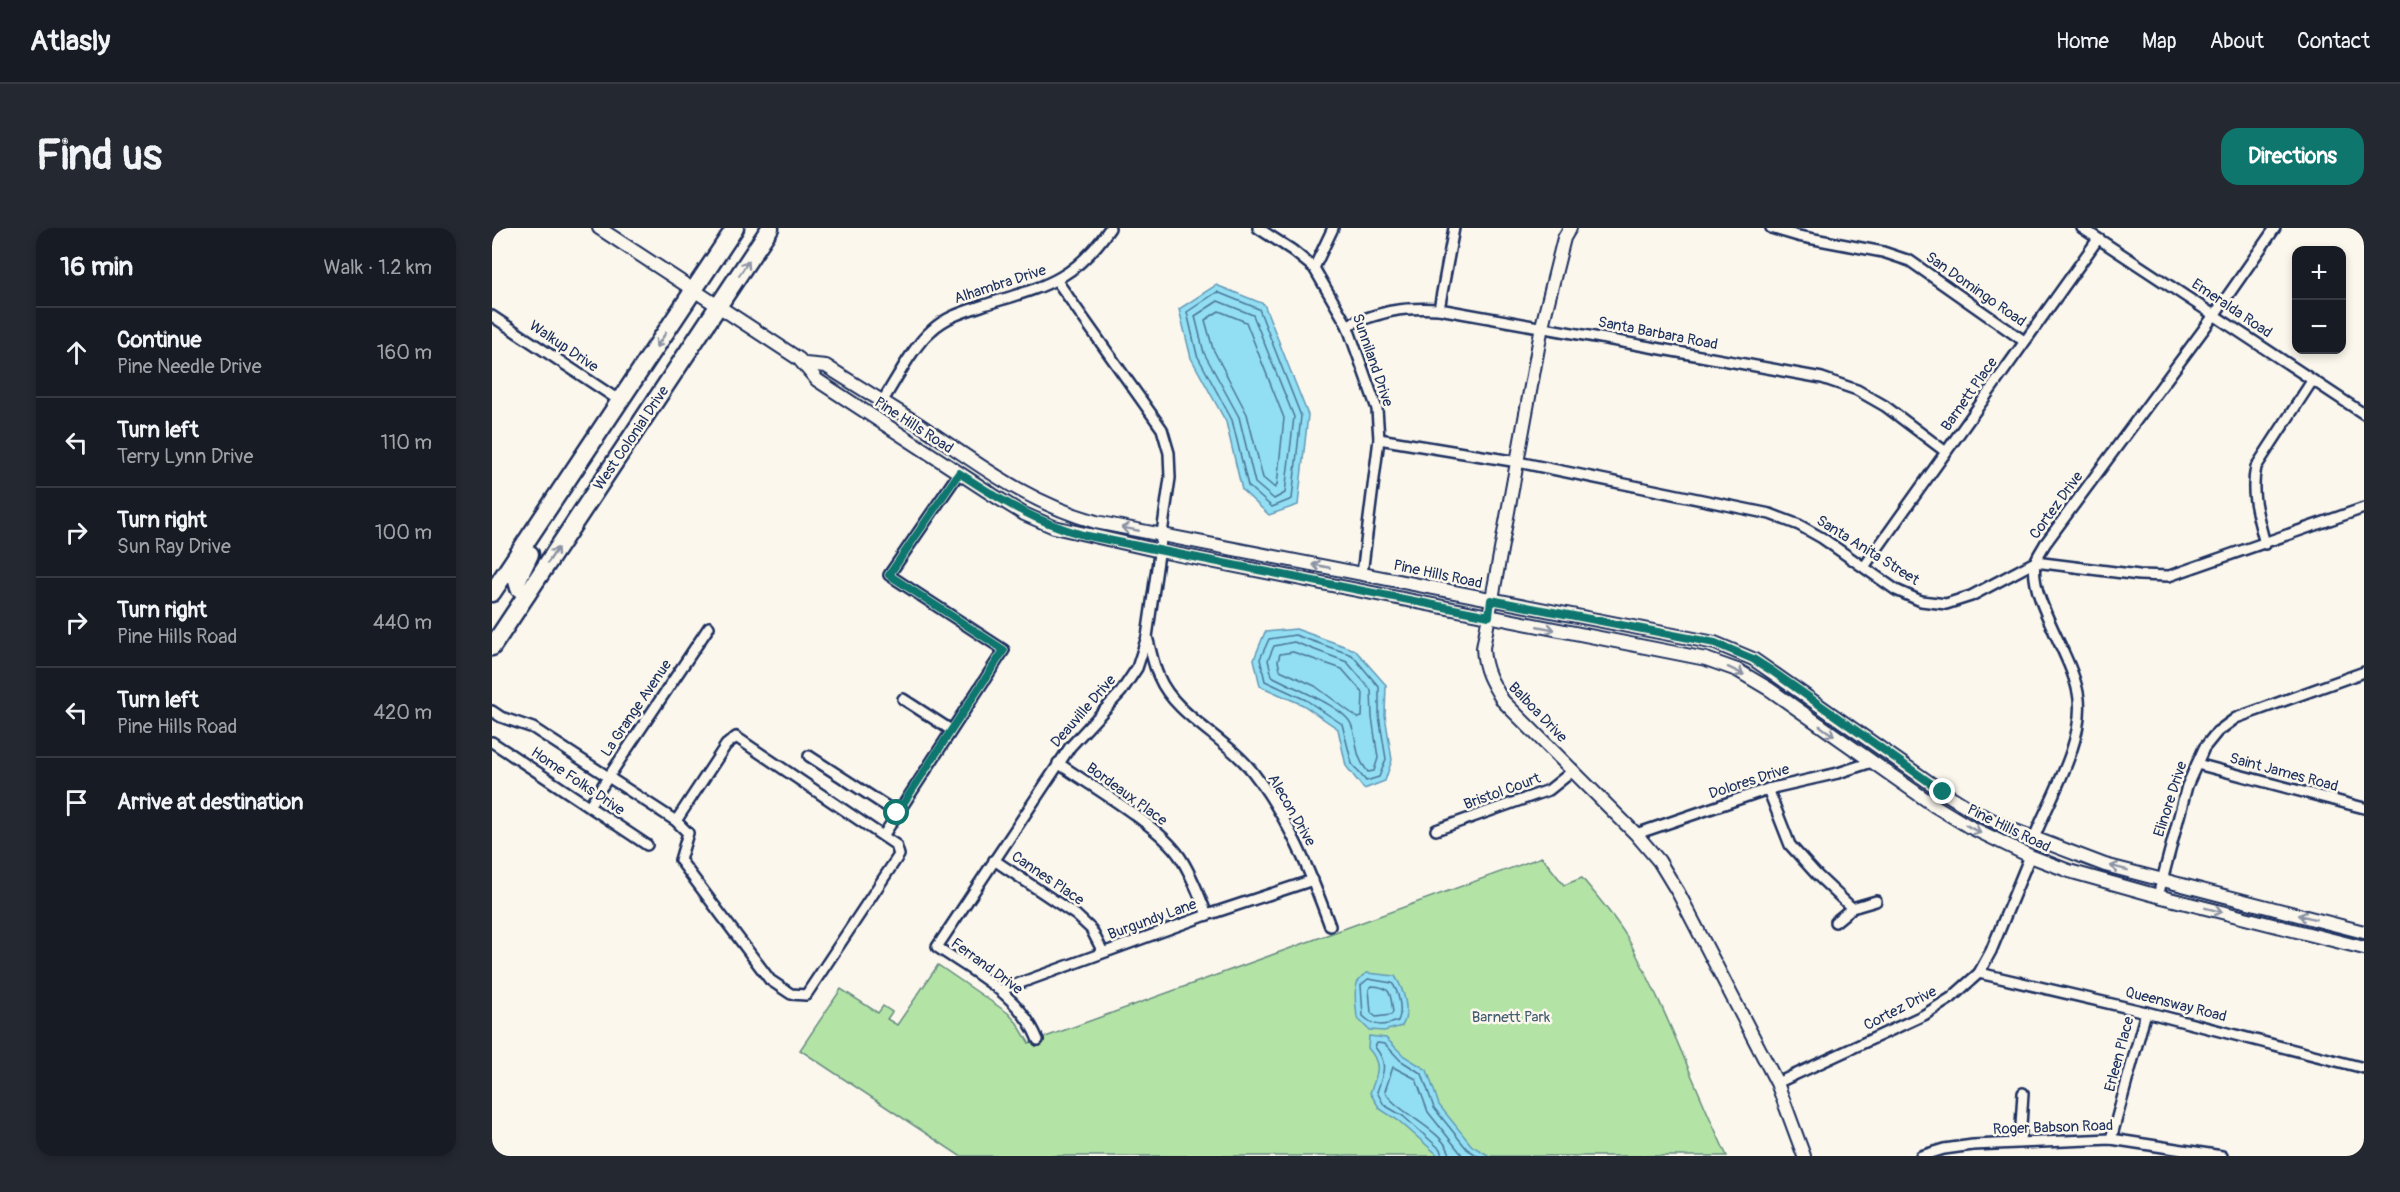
<!DOCTYPE html>
<html lang="en">
<head>
<meta charset="utf-8">
<style>
  body { margin:0; font-family:Pangolin,sans-serif; background:#242831; color:#f1f3f6 }
  .controls { position:absolute; right:18px; top:18px; display:grid; overflow:hidden; border-radius:12px; box-shadow:0 3px 9px #0003 }
  .controls button { width:54px; height:54px; display:grid; place-items:center; padding:0; border:0; border-bottom:2px solid #363941; background:#171b24; color:#f1f3f6; font:30px sans-serif }
  .stop { position:absolute; width:18px; height:18px; margin:-14px; border:4px solid #0f766e; border-radius:50%; background:#fff }
  .stop.end { background:#0f766e; border-color:#fff; box-shadow:0 2px 6px #0008 }
  .list { margin:0; padding:0; list-style:none }
  h2 { display:flex; justify-content:space-between; align-items:center; height:78px; margin:0; padding:0 24px; font-size:26px }
  h2 small { font-size:20px; font-weight:400; color:#9ea1a6 }
  .list li { display:grid; grid-template-columns:39px 1fr auto; gap:18px; align-items:center; box-sizing:border-box; height:90px; padding:0 24px; border-top:2px solid #363941 }
  .list b { display:block; font-size:22px; white-space:nowrap }
  .list p { margin:0; font-size:20px; white-space:nowrap; color:#9ea1a6 }
  .list em { font-size:20px; font-style:normal; color:#9ea1a6 }
  .icon { flex:none; width:33px; height:33px; fill:none; stroke:currentColor; stroke-width:2; stroke-linecap:round; stroke-linejoin:round }
  .map { position:relative; flex:none; width:1872px; height:928px; overflow:hidden; border-radius:18px }
  header { display:flex; align-items:center; gap:36px; box-sizing:border-box; height:84px; padding:0 30px; background:#171b24; border-bottom:2px solid #363941 }
  header strong { font-size:28px }
  nav { display:flex; gap:33px; margin-inline-start:auto; font-size:21px }
  .intro { display:flex; align-items:center; justify-content:space-between; box-sizing:border-box; height:144px; padding:0 36px }
  h1 { margin:0; font-size:42px }
  .button { padding:15px 27px; border-radius:18px; background:#0f766e; color:#fff; font-size:21px; font-weight:700 }
  main { display:flex; gap:36px; padding:0 36px }
  aside { flex:1; background:#171b24; border-radius:18px; box-shadow:0 3px 9px #0003 }
  .map>svg:first-child { display:block }
  .green { fill:#b3e4a5; stroke:#678a82; stroke-width:1.5 }
  .water { fill:#92def2; stroke:#6298b7; stroke-width:1.5 }
  .lines { fill:none; stroke-linecap:round; stroke-linejoin:round }
  .shore { stroke:#4b7599; stroke-width:1.5 }
  .street-casing { stroke:#1b2f5e; stroke-width:14 }
  .secondary-casing { stroke:#1b2f5e; stroke-width:16 }
  .highway-casing { stroke:#1b2f5e; stroke-width:21 }
  .street { stroke:#fbf7ec; stroke-width:9 }
  .secondary { stroke:#fbf7ec; stroke-width:12 }
  .highway { stroke:#fbf7ec; stroke-width:16 }
  .oneway { stroke:#8b93a5 }
  .route { stroke:#0f766e; stroke-width:8 }
  .labels { text-anchor:middle; stroke-width:5; stroke-linejoin:round; paint-order:stroke }
  .street-label { font-size:15px; fill:#1b2f5e; stroke:#fbf7ec }
  .park-label { font-size:15px; fill:#415c70; stroke:#fbf7ec }
</style>
</head>
<body>
<header>
<strong>Atlasly</strong>
<nav><a>Home</a><a>Map</a><a>About</a><a>Contact</a></nav>
</header>
<div class="intro"><h1>Find us</h1><a class="button">Directions</a></div>
<main>
<aside>
<h2>16 min<small>Walk · 1.2 km</small></h2>
<ul class="list">
<li><svg class="icon" aria-label="ahead" viewBox="0 0 24 24"><path d="M12 20V5M6 11l6-6 6 6"/></svg><div><b>Continue</b><p>Pine Needle Drive</p></div><em>160 m</em></li>
<li><svg class="icon" aria-label="left" viewBox="0 0 24 24"><path d="M17 20v-9H6M10 6l-5 5 5 5"/></svg><div><b>Turn left</b><p>Terry Lynn Drive</p></div><em>110 m</em></li>
<li><svg class="icon" aria-label="right" viewBox="0 0 24 24"><path d="M7 20v-9h11M14 6l5 5-5 5"/></svg><div><b>Turn right</b><p>Sun Ray Drive</p></div><em>100 m</em></li>
<li><svg class="icon" aria-label="right" viewBox="0 0 24 24"><path d="M7 20v-9h11M14 6l5 5-5 5"/></svg><div><b>Turn right</b><p>Pine Hills Road</p></div><em>440 m</em></li>
<li><svg class="icon" aria-label="left" viewBox="0 0 24 24"><path d="M17 20v-9H6M10 6l-5 5 5 5"/></svg><div><b>Turn left</b><p>Pine Hills Road</p></div><em>420 m</em></li>
<li><svg class="icon" aria-label="arrive" viewBox="0 0 24 24"><path d="M6 21V4h12l-3 4 3 4H6"/></svg><div><b>Arrive at destination</b></div></li>
</ul>
</aside>
<div class="map">
<svg width="1872" height="928" viewBox="0 0 1872 928">
  <rect width="100%" height="100%" fill="#fbf7ec"/>
  <filter id="ink" filterUnits="userSpaceOnUse"><feTurbulence type="fractalNoise" baseFrequency=".0167" numOctaves="2"/><feDisplacementMap in="SourceGraphic" scale="12" xChannelSelector="R" yChannelSelector="G"/><feConvolveMatrix kernelMatrix="1 2 1 2 8 2 1 2 1" color-interpolation-filters="sRGB"/></filter>
  <g filter="url(#ink)">
    <path class="green" d="M1050,629l22,28 18,-7c16,19 32,38 45,59 39,70 66,147 100,219h-767l-160,-106 41,-61 37,24 5,-7 9,6 -5,7 10,6 41,-60 70,48 9,10 12,20z"/>
    <g class="water">
      <polygon points="724,57 772,76 816,187 806,277 777,287 750,262 734,194 699,130 687,81"/>
      <polygon points="804,401 863,422 894,457 893,487 900,532 893,553 872,561 854,538 846,501 811,477 768,458 762,431 773,404"/>
      <path d="M875,745l28,3c9,14 16,36 7,50l-18,5 -15,-1 -12,-12c-1,-16 -7,-37 10,-45z"/>
      <path d="M877,808l17,2 18,18 23,14 12,35 33,41 18,10h-51l-40,-35 -19,-12 -10,-16c7,-19 13,-28 -2,-45z"/>
    </g>
    <g class="lines">
      <g class="shore">
        <polygon points="725,64 767,81 809,188 800,271 780,279 756,258 740,192 705,127 695,84"/>
        <polygon points="726,73 761,87 802,189 793,265 782,271 763,255 747,189 712,125 703,88"/>
        <polygon points="727,83 754,94 792,190 785,257 783,260 771,250 755,186 721,121 713,92"/>
        <polygon points="803,407 860,427 887,459 887,488 894,531 887,549 874,553 860,536 850,496 814,472 773,453 768,431 777,411"/>
        <path d="M802,414l53,20 24,28 1,27 6,41 -4,13 -6,1c-15,-18 -9,-30 -17,-48 -8,-18 -62,-38 -79,-48l-4,-16 6,-14z"/>
        <polygon points="801,424 850,441 871,465 870,489 866,490 823,458 788,442 786,433 788,426"/>
        <path d="M876,751l24,4c7,9 11,28 6,38 -15,5 -23,7 -35,-5l-2,-31z"/>
        <path d="M880,758c21,1 18,9 21,26l-2,3 -15,2 -5,-4 -2,-24z"/>
        <path d="M950,928l-2,-7 -37,-33 -19,-11 -7,-13c6,-19 12,-27 -2,-45l2,-4 8,1 15,16 22,14 12,34 33,41 11,7"/>
        <path d="M958,928c-2,-24 -57,-45 -65,-65l8,-24 23,12 12,33 35,44"/>
      </g>
      <g class="street-casing">
        <g id="street">
          <polyline points="766,0 800,22 822,40 855,97 885,181 887,211 870,346"/>
          <polyline points="1279,0 1306,8 1391,24 1418,33 1532,113"/>
          <polyline points="1590,0 1872,186"/>
          <polyline points="822,40 841,0"/>
          <polyline points="947,81 962,0"/>
          <polyline points="0,88 128,173"/>
          <path d="M855,97c38,-14 52,-18 92,-16l383,69 35,12 28,16 61,46"/>
          <path d="M390,174c14,-22 31,-56 50,-72 14,-13 31,-18 49,-24 60,-19 92,-23 129,-78"/>
          <polyline points="887,211 1026,234 1278,286 1307,297 1330,310 1404,362 1429,373 1454,376 1479,368 1543,334 1647,347 1677,348 1872,280"/>
          <path d="M1773,316c-7,-28 -15,-49 -9,-77l56,-86"/>
          <polyline points="1372,339 1606,11"/>
          <path d="M655,409c4,13 6,28 12,40 16,38 67,61 93,94 36,46 58,100 78,155"/>
          <polyline points="411,471 459,502"/>
          <polyline points="0,483 9,489 41,500 184,593 196,605 188,632 278,752 299,766 314,767 407,627 404,617 244,509 234,517 184,593"/>
          <polyline points="0,514 155,617"/>
          <polyline points="317,528 405,585"/>
          <path d="M566,535c34,24 100,61 122,94 12,18 19,38 27,58"/>
          <polyline points="1705,536 1872,580"/>
          <polyline points="1276,561 1298,617 1325,647 1360,680"/>
          <polyline points="97,578 217,399"/>
          <polyline points="944,602 1057,562 1082,542"/>
          <polyline points="1144,606 1276,561 1346,545 1380,534"/>
          <polyline points="391,608 512,422 397,347 467,245"/>
          <path d="M1542,610c16,-40 50,-95 45,-139 -4,-40 -50,-99 -44,-135 1,-7 7,-14 10,-20l170,-230 60,-86"/>
          <polyline points="502,632 584,687 599,701 611,724"/>
          <polyline points="1666,668 1695,558 1712,520 1725,504 1744,490 1872,444"/>
          <polyline points="1343,694 1360,680 1384,673"/>
          <polyline points="1487,745 1654,784 1872,840"/>
          <polyline points="509,762 715,687 821,652"/>
          <path d="M546,812c-18,-45 -63,-67 -101,-93l133,-200 51,-55 16,-24 10,-31 23,-159 -1,-25 -7,-24 -105,-148"/>
          <polyline points="1285,855 1432,787 1459,770 1487,745 1499,723 1538,628"/>
          <polyline points="1619,911 1654,784"/>
          <polyline points="1528,914 1531,865"/>
          <polyline points="1429,928 1452,921 1481,917 1619,911 1730,928"/>
        </g>
      </g>
      <g class="secondary-casing">
        <g id="secondary">
          <polyline points="107,0 307,131 325,152 501,267 532,286 562,299 668,323 1214,431 1245,442 1277,461 1443,578 1476,598 1538,628 1577,643 1666,668 1872,720"/>
          <path d="M1078,0l-6,10 -22,88 -59,322c1,22 9,35 20,53l133,133 23,27 20,33 98,189 27,73"/>
          <path d="M313,136l21,2c31,20 63,39 94,59 60,40 106,77 176,97l619,121 38,16 190,133 34,21 36,17 92,35 259,67"/>
        </g>
      </g>
      <g class="highway-casing">
        <g id="highway">
          <polyline points="0,365 243,0"/>
          <polyline points="35,366 27,360 25,353 38,326"/>
          <polyline points="0,419 278,0"/>
        </g>
      </g>
      <use href="#street" class="street"/>
      <use href="#secondary" class="secondary"/>
      <use href="#highway" class="highway"/>
    </g>
    <defs><path id="oneway-shaft" d="M-6 0H5M1.5-3L5.5 0L1.5 3" fill="none" stroke-width="1.6" stroke-linecap="round" stroke-linejoin="round" transform="scale(1.5)"/></defs>
    <g class="oneway">
      <use href="#oneway-shaft" transform="translate(252 40) rotate(-57)"/>
      <use href="#oneway-shaft" transform="translate(169 112) rotate(124)"/>
      <use href="#oneway-shaft" transform="translate(638 301) rotate(-169)"/>
      <use href="#oneway-shaft" transform="translate(61 327) rotate(-56)"/>
      <use href="#oneway-shaft" transform="translate(829 338) rotate(-169)"/>
      <use href="#oneway-shaft" transform="translate(1054 400) rotate(11)"/>
      <use href="#oneway-shaft" transform="translate(1244 443) rotate(25)"/>
      <use href="#oneway-shaft" transform="translate(1335 503) rotate(35)"/>
      <use href="#oneway-shaft" transform="translate(1481 601) rotate(29)"/>
      <use href="#oneway-shaft" transform="translate(1627 640) rotate(-166)"/>
      <use href="#oneway-shaft" transform="translate(1722 682) rotate(14)"/>
      <use href="#oneway-shaft" transform="translate(1815 689) rotate(-165)"/>
    </g>
  </g>
  <g class="lines" filter="url(#ink)">
    <path class="route" d="M405,585l107,-163 -115,-75 70,-102c43,28 75,48 124,62l406,81 2,-16 224,43 38,16 19,12 171,121"/>
  </g>
  <g class="labels">
    <g class="street-label">
      <text transform="translate(508 56) rotate(-18)" y="5">Alhambra Drive</text>
      <text transform="translate(1484 61) rotate(35)" y="5">San Domingo Road</text>
      <text transform="translate(1740 80) rotate(34)" y="5">Emeralda Road</text>
      <text transform="translate(1166 105) rotate(11)" y="5">Santa Barbara Road</text>
      <text transform="translate(72 118) rotate(34)" y="5">Walkup Drive</text>
      <text transform="translate(881 132) rotate(71)" y="5">Sunniland Drive</text>
      <text transform="translate(1477 166) rotate(-55)" y="5">Barnett Place</text>
      <text transform="translate(422 197) rotate(33)" y="5">Pine Hills Road</text>
      <text transform="translate(139 210) rotate(-56)" y="5">West Colonial Drive</text>
      <text transform="translate(1564 277) rotate(-54)" y="5">Cortez Drive</text>
      <text transform="translate(1376 322) rotate(32)" y="5">Santa Anita Street</text>
      <text transform="translate(946 346) rotate(12)" y="5">Pine Hills Road</text>
      <text transform="translate(144 480) rotate(-56)" y="5">La Grange Avenue</text>
      <text transform="translate(591 483) rotate(-49)" y="5">Deauville Drive</text>
      <text transform="translate(1046 484) rotate(46)" y="5">Balboa Drive</text>
      <text transform="translate(1792 544) rotate(15)" y="5">Saint James Road</text>
      <text transform="translate(86 553) rotate(34)" y="5">Home Folks Drive</text>
      <text transform="translate(1257 553) rotate(-18)" y="5">Dolores Drive</text>
      <text transform="translate(1010 563) rotate(-20)" y="5">Bristol Court</text>
      <text transform="translate(635 566) rotate(36)" y="5">Bordeaux Place</text>
      <text transform="translate(1678 571) rotate(-72)" y="5">Elinore Drive</text>
      <text transform="translate(800 582) rotate(60)" y="5">Alecon Drive</text>
      <text transform="translate(1517 600) rotate(26)" y="5">Pine Hills Road</text>
      <text transform="translate(556 650) rotate(34)" y="5">Cannes Place</text>
      <text transform="translate(660 691) rotate(-20)" y="5">Burgundy Lane</text>
      <text transform="translate(495 738) rotate(36)" y="5">Ferrand Drive</text>
      <text transform="translate(1684 776) rotate(14)" y="5">Queensway Road</text>
      <text transform="translate(1408 780) rotate(-27)" y="5">Cortez Drive</text>
      <text transform="translate(1627 826) rotate(-75)" y="5">Erleen Place</text>
      <text transform="translate(1561 899) rotate(-2)" y="5">Roger Babson Road</text>
    </g>
    <g class="park-label">
      <text x="1019" y="794">Barnett Park</text>
    </g>
  </g>
</svg>
<div class="controls">
<button>+</button>
<button>−</button>
</div>
<div class="stop" style="left:405px;top:585px"></div>
<div class="stop end" style="left:1451px;top:564px"></div>
</div>
</main>
</body>
</html>
